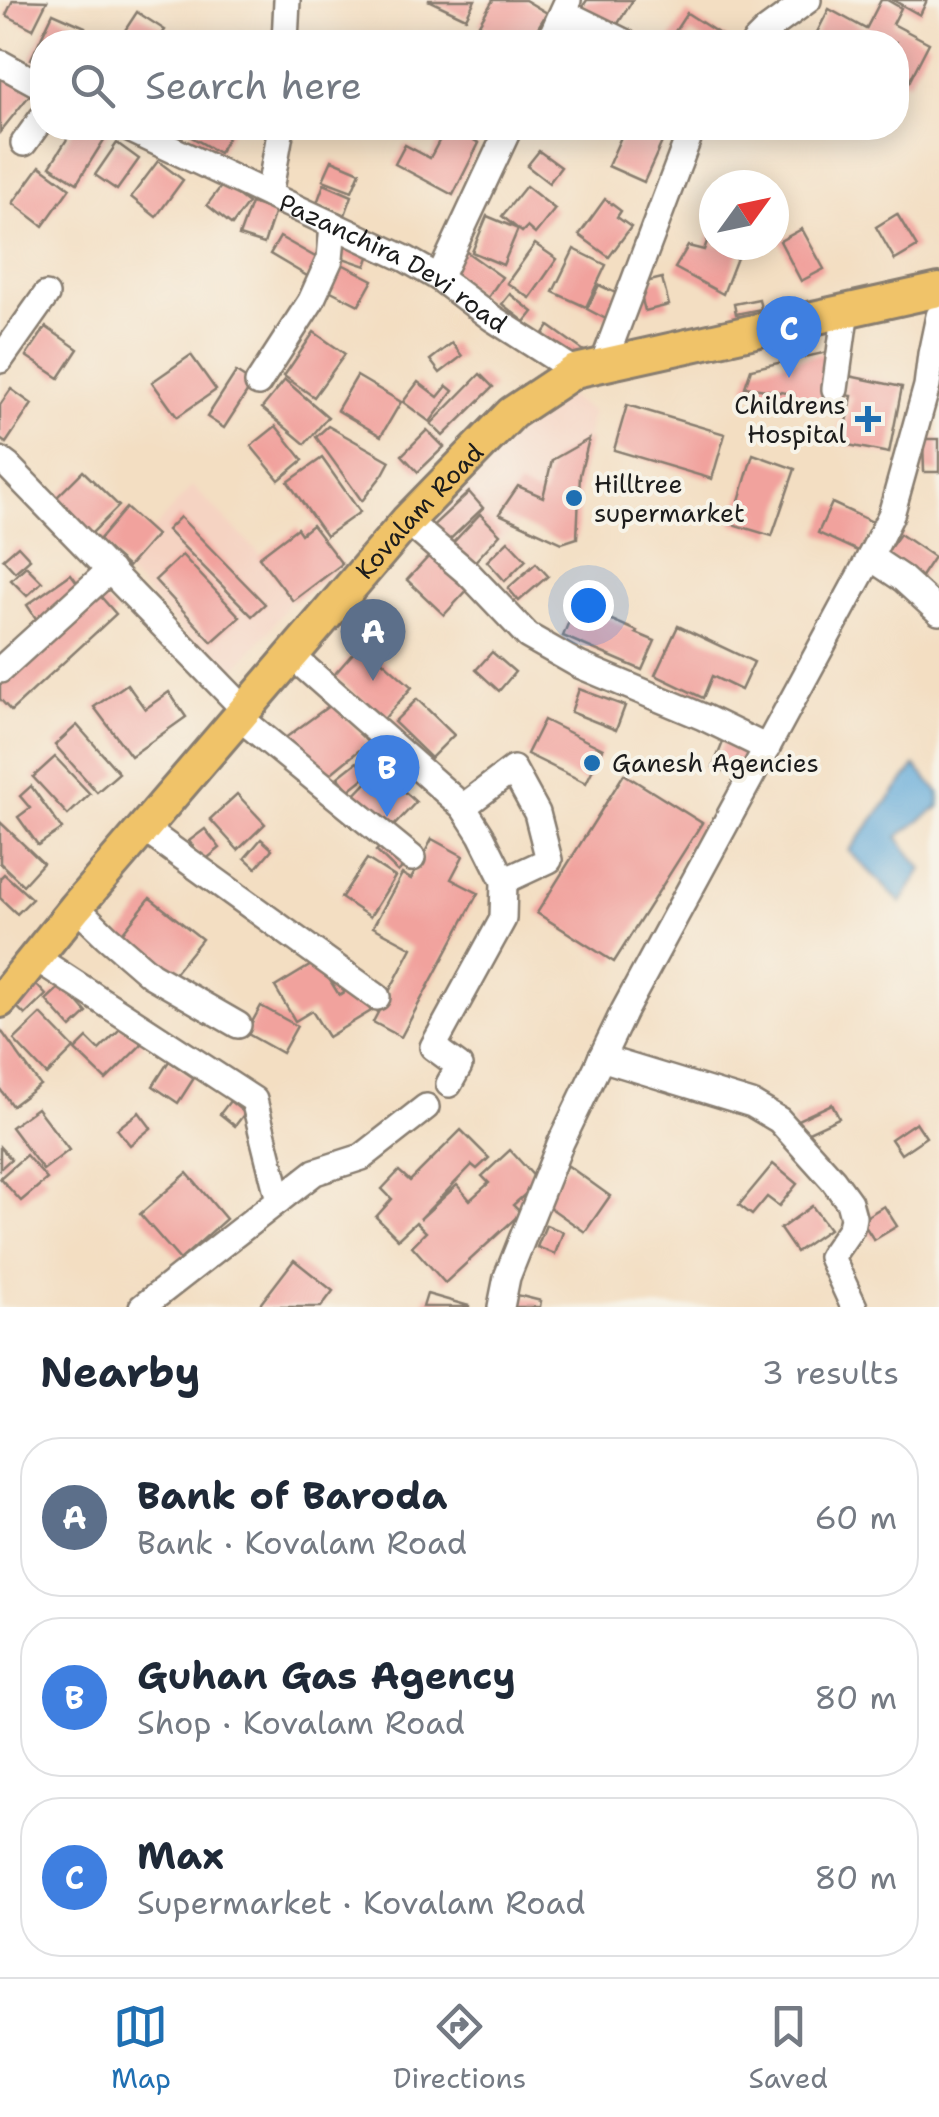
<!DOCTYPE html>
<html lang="en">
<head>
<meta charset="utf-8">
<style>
  body { margin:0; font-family:"Shantell Sans",sans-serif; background:#f2f2f3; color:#1f2937 }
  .compass { position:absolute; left:699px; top:170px; width:90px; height:90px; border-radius:50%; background:#fff; box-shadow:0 5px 25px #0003; rotate:57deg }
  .you { position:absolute; left:588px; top:605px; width:35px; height:35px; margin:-25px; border:8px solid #fff; border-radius:50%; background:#1a73e8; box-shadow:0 0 0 15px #1a73e833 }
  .badge { display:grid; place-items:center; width:65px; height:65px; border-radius:50%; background:#1f6fb2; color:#fff; font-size:32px; font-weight:700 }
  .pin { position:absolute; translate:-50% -82px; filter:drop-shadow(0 2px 5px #0008) }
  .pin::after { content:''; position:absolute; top:52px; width:35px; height:30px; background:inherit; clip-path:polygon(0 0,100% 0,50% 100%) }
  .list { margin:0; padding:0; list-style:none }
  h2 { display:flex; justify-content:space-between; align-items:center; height:130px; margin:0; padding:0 40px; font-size:42px }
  h2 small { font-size:32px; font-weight:400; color:#747a83 }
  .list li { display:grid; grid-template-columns:65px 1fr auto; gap:30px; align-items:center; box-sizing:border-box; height:160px; margin:0 20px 20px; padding:0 20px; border:2px solid #e0e1e3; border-radius:40px }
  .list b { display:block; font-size:38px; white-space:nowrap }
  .list p { margin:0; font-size:32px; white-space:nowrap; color:#747a83 }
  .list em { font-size:32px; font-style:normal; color:#747a83 }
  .icon { flex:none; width:55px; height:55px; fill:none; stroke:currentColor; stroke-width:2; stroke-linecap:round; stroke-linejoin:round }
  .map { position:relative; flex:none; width:939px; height:1307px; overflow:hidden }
  .search { position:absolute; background:#fff; box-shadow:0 5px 25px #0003; left:30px; right:30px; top:30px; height:110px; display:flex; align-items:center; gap:25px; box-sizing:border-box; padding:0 35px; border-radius:40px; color:#747a83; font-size:38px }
  .sheet { height:670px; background:#fff }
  nav { display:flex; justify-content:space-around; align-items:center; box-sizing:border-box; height:140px; border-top:2px solid #e0e1e3; background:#fff; font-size:28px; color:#747a83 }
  nav a { display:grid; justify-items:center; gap:5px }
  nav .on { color:#1f6fb2 }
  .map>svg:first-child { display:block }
  .built { fill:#f5d3c2 }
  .water { fill:#63aad9; stroke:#40637a; stroke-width:2.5 }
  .building { fill:#f1a29d }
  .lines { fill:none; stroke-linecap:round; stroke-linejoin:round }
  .minor-casing { stroke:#887d6f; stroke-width:30 }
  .major-casing { stroke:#887d6f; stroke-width:38 }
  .minor { stroke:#fff; stroke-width:25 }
  .major { stroke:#f0c369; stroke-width:32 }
  .poi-dot { fill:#1f6fb2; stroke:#f7f3e8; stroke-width:4 }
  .labels { text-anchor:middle; stroke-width:8; stroke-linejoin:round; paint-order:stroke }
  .street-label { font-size:25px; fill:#1c1c1c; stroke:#f7f3e8 }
  .poi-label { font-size:25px; fill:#1c1c1c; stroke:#f7f3e8; text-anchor:start }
</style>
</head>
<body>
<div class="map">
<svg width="939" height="1307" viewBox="0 0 939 1307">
  <rect width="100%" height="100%" fill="#f7f3e8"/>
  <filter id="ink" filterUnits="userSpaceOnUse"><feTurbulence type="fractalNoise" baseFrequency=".01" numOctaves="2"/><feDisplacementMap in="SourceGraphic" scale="20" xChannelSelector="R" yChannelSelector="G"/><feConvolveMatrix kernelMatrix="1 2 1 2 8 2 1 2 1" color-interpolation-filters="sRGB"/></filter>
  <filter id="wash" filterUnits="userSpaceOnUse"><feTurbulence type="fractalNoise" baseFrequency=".0048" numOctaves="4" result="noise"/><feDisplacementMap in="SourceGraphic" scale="40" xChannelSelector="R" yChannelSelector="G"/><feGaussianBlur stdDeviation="2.25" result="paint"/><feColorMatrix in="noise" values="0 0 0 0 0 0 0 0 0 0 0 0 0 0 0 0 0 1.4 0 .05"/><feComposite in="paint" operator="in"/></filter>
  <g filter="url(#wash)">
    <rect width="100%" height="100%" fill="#f3dec2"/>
    <g class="built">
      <polygon points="845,372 905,385 891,457 835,443"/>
      <polygon points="564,394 592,412 579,483 577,538 520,523 489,552 436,503 517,424"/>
      <polygon points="192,486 297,591 269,631 227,678 122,567"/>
    </g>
    <polygon class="water" points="915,766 939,793 939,807 897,837 922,869 901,903 849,851"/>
    <g id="blocks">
      <g class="building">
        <polygon points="13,0 47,1 33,29 6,15"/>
        <polygon points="428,0 475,0 466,18"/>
        <polygon points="493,0 525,0 547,13 529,42 511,42 479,24"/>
        <polygon points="587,0 633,0 612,33 579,12"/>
        <polygon points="881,0 887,0 901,8 893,24 929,43 909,82 896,76 896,42 812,42 829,9 866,29"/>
        <polygon points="893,0 927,0 920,15"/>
        <polygon points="137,12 165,30 157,42 118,41"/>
        <polygon points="53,13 85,27 78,42 42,42 42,64 31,59"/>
        <polygon points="687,13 732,42 706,42 691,33 685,42 668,42"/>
        <polygon points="572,21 605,42 559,42"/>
        <polygon points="0,73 33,91 0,132"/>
        <polygon points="74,128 101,128 109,132 77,183 50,166"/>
        <polygon points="161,128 182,128 177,137"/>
        <polygon points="195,128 233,128 219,153 190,136"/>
        <polygon points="446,128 450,128 479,143 453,195 395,164 405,145 430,158"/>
        <polygon points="625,128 660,128 667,131 644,182 608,166"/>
        <polygon points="117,143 139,159 117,190 95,175"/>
        <polygon points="539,151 561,167 549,183 527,166"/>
        <polygon points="332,160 360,172 352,191 323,180"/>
        <polygon points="158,161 183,180 156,217 131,197"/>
        <polygon points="40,166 70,188 43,226 13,203"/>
        <polygon points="223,184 248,203 232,225 207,205"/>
        <polygon points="324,184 352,196 345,215 317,203"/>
        <polygon points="526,186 555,209 535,234 527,227 522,232 518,229 503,265 472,252 487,216 518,229 502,216"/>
        <polygon points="605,199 621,211 617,217 631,227 609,257 579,235"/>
        <polygon points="251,203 275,211 264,244 239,236"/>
        <polygon points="897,214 917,247 895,260 876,227"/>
        <polygon points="714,222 714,245 742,245 723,294 675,268 688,246 704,250"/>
        <polygon points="802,229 824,269 801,281 780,241"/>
        <polygon points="280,237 324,262 314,280 270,254"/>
        <polygon points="341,237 372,248 366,266 334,255"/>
        <polygon points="535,244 557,259 530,298 507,283"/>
        <polygon points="461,248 502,277 487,299 446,271"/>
        <polygon points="574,249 606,265 586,307 553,292"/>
        <polygon points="340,263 373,280 359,305 327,289"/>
        <polygon points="662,278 669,305 645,311 638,284"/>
        <polygon points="599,285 618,294 606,319 587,309"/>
        <polygon points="510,294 533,312 525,322 502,304"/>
        <polygon points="759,299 761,309 736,314 734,304"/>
        <polygon points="549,326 584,351 575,363 541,338"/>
        <polygon points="46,327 78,349 59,378 26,356"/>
        <polygon points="314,332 345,354 314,397 284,376"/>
        <polygon points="452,343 462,356 440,373 430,360"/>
        <polygon points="832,351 827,406 794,403 794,394 745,387 751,369"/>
        <polygon points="191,355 216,390 177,417 152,382"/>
        <polygon points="236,372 253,383 224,428 207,417"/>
        <polygon points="480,374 493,387 443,436 431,424"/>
        <polygon points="357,376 401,402 381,436 337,410"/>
        <polygon points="849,376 902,387 889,453 843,444 852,396 846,395"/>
        <polygon points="285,380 328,417 305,444 262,408"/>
        <polygon points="418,382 438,397 447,386 453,391 430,422 403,402"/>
        <polygon points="11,389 32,404 6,443 0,439 0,405"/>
        <polygon points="627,405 725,434 712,479 614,450"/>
        <polygon points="276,426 303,460 279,480 251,446"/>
        <polygon points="328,426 390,461 383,474 362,501 316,437"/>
        <polygon points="427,430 444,447 418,472 402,455"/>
        <polygon points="589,439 580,475 577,538 562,543 499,514 518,486 543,497 552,460"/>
        <polygon points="923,439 939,439 939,472 924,472"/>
        <polygon points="753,454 795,469 772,536 732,524"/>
        <polygon points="322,458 360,512 326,536 288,482"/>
        <polygon points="83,471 119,506 89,536 53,501"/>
        <polygon points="469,492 483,508 441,548 426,532"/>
        <polygon points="832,503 875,523 862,553 818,533"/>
        <polygon points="126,508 156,535 128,567 98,541"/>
        <polygon points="480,514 500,534 470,567 449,547"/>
        <polygon points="180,517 265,604 252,616 167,530"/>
        <polygon points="312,525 342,564 293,601 259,557 297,528 301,534"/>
        <polygon points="900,534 934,557 920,578 885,555"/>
        <polygon points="508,541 526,560 505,581 487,561"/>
        <polygon points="18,546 30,559 15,572 3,559"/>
        <polygon points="432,553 470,587 444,615 407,580"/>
        <polygon points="182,555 240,617 212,642 155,580"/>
        <polygon points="536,563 548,576 519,601 508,588"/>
        <polygon points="26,566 42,582 27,596 11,580"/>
        <polygon points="71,574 84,592 39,623 27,605"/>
        <polygon points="95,590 116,614 11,711 0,699 0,678"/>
        <polygon points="576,604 637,631 636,633 655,641 642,670 563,636"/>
        <polygon points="678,626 754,662 741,690 712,676 703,698 655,675"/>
        <polygon points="362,643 412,687 384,719 334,675"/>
        <polygon points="492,652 515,672 499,691 476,670"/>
        <polygon points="127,684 145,709 169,692 186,717 131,756 94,707"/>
        <polygon points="579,689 625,706 616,730 571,712"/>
        <polygon points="417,699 454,735 431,758 394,722"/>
        <polygon points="333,703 368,743 324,779 281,741"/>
        <polygon points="544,720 603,749 586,783 527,754"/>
        <polygon points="77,725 119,773 97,792 55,745"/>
        <polygon points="725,737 753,748 740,778 713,767"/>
        <polygon points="55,757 90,794 68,815 33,777"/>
        <polygon points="357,762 368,775 349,790 338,777"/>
        <polygon points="624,774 702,823 614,962 537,913"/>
        <polygon points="371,778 381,787 390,778 416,802 388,832 352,798"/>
        <polygon points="31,786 62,829 38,845 18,817 30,808 20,796"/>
        <polygon points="237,794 265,824 238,850 210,819"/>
        <polygon points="0,822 43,863 23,885 0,863"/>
        <polygon points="205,829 220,848 204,861 189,841"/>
        <polygon points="261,839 272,849 256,868 245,858"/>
        <polygon points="432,839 463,856 451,879 478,893 401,1037 373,1022 412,948 373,927 402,874 411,879"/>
        <polygon points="387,840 408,861 398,872 376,851"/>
        <polygon points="367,859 395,877 370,917 341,898"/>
        <polygon points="4,874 32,899 17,914 0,898 0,878"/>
        <polygon points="150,898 202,939 170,979 119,937"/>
        <polygon points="318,961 339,995 355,985 371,1011 328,1037 312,1011 295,1021 275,987"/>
        <polygon points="30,978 46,995 25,1015 8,998"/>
        <polygon points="62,985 87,1013 71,1028 46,1000"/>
        <polygon points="261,1006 297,1026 282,1053 246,1033"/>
        <polygon points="41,1014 74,1048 47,1075 14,1040"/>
        <polygon points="124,1025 143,1043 106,1080 75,1050 87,1038 99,1050"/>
        <polygon points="0,1029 40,1085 12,1106 0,1089"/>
        <polygon points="169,1061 194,1078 178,1103 153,1086"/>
        <polygon points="230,1101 245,1113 235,1126 220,1114"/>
        <polygon points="832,1104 839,1118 800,1136 793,1122"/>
        <polygon points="37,1108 69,1150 43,1170 11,1127"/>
        <polygon points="139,1112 151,1128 130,1145 117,1129"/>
        <polygon points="916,1122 926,1137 901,1154 891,1139"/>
        <polygon points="461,1130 489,1158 477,1169 472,1165 420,1219 457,1185 470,1200 489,1183 482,1176 510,1150 539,1182 513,1205 521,1213 445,1283 412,1246 426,1232 416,1222 398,1239 376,1217 392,1199 382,1189 399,1171 410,1181"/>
        <polygon points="0,1147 11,1159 0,1169"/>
        <polygon points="26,1155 47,1179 21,1201 0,1178"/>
        <polygon points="773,1164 797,1184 779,1206 767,1197 752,1215 739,1205"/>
        <polygon points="567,1165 610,1196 585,1232 542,1202"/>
        <polygon points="187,1173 226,1219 180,1260 140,1214"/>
        <polygon points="812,1206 829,1229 796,1252 780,1229"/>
        <polygon points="884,1206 897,1226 874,1240 861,1220"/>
        <polygon points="546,1225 563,1232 555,1254 537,1247"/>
        <polygon points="294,1260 333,1291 321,1307 258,1307"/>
        <polygon points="427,1294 469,1306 469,1307 423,1307"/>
        <polygon points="513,1294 541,1301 540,1307 510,1307"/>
      </g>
    </g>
  </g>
  <g filter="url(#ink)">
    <use href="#blocks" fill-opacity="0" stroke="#887d6f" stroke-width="2.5"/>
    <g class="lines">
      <g class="minor-casing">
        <g id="minor">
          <polyline points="563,12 624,42"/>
          <polyline points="285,42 287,0"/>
          <polyline points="549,42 568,0"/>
          <polyline points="755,42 767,30 808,0"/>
          <polyline points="0,63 42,86"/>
          <polyline points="127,128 269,195"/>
          <path id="s1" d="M281,128l-12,67 137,64 33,19 53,40 83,53"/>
          <polyline points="24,143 42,118"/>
          <polyline points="439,278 509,128"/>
          <polyline points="0,360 46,295"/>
          <polyline points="603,364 689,136 695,128"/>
          <polyline points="258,383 311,301 330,259 333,225"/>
          <polyline points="835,389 846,309"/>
          <polyline points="0,460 8,466 245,710"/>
          <polyline points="407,521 468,573 528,636 579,665 703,717 767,748"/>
          <polyline points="870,557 903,579 939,612"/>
          <polyline points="292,656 463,807 481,835 504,881 503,919 433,1047 459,1066 449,1084"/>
          <polyline points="0,670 110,570"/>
          <polyline points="239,717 412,858"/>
          <polyline points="463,807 513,769 537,813 549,860 504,881"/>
          <polyline points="144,829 377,997"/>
          <polyline points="76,907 107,937 151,975 238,1025"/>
          <polyline points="36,958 254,1100 279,1200"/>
          <polyline points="601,1058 752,1104 779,1120 833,1180 849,1202 853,1217 851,1228 831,1257 854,1307"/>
          <polyline points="142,1307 315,1172 362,1157 426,1107"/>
          <polyline points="501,1307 507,1277 561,1142 624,1011 870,557 891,515 927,386 931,354 939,316"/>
        </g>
      </g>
      <g class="major-casing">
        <g id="major">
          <path id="s2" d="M0,1001l76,-94 331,-386 105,-108 63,-42 364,-81"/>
        </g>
      </g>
      <use href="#minor" class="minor"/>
      <use href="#major" class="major"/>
    </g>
  </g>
  <g class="poi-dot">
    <path d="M863 404h10v10h10v10h-10v10h-10v-10h-10v-10h10z"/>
    <circle cx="574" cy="498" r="10"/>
    <circle cx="592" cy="763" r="10"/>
  </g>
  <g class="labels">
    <g class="street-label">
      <text dy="9" stroke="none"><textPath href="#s1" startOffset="210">Pazanchira Devi road</textPath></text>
      <text dy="9" stroke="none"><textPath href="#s2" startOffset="645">Kovalam Road</textPath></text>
    </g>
    <g class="poi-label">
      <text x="846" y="414" text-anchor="end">Childrens<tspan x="846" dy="29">Hospital</tspan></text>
      <text x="594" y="493">Hilltree<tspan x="594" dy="29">supermarket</tspan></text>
      <text x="612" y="772">Ganesh Agencies</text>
    </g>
  </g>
</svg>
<svg class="compass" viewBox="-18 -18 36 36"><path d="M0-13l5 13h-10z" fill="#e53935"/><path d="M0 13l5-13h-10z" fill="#747a83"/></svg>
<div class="you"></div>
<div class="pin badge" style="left:373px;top:681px;background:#5c6f8a">A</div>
<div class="pin badge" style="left:387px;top:817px;background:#3f7fe0">B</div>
<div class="pin badge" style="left:789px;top:378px;background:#3f7fe0">C</div>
<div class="search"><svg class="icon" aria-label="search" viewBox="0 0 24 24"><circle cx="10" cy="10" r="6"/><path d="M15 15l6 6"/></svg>Search here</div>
</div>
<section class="sheet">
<h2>Nearby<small>3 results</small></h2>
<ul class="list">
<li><span class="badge" style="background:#5c6f8a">A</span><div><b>Bank of Baroda</b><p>Bank · Kovalam Road</p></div><em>60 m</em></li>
<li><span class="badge" style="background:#3f7fe0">B</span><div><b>Guhan Gas Agency</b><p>Shop · Kovalam Road</p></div><em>80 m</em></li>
<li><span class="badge" style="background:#3f7fe0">C</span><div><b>Max</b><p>Supermarket · Kovalam Road</p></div><em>80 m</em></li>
</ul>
</section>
<nav>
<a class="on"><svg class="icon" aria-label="map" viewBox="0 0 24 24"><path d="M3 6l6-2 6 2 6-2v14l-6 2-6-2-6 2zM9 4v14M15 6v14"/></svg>Map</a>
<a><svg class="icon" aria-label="directions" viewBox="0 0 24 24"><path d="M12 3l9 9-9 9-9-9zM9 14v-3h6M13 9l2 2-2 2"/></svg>Directions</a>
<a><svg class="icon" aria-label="saved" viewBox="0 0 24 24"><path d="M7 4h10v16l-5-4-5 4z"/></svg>Saved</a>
</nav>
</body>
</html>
